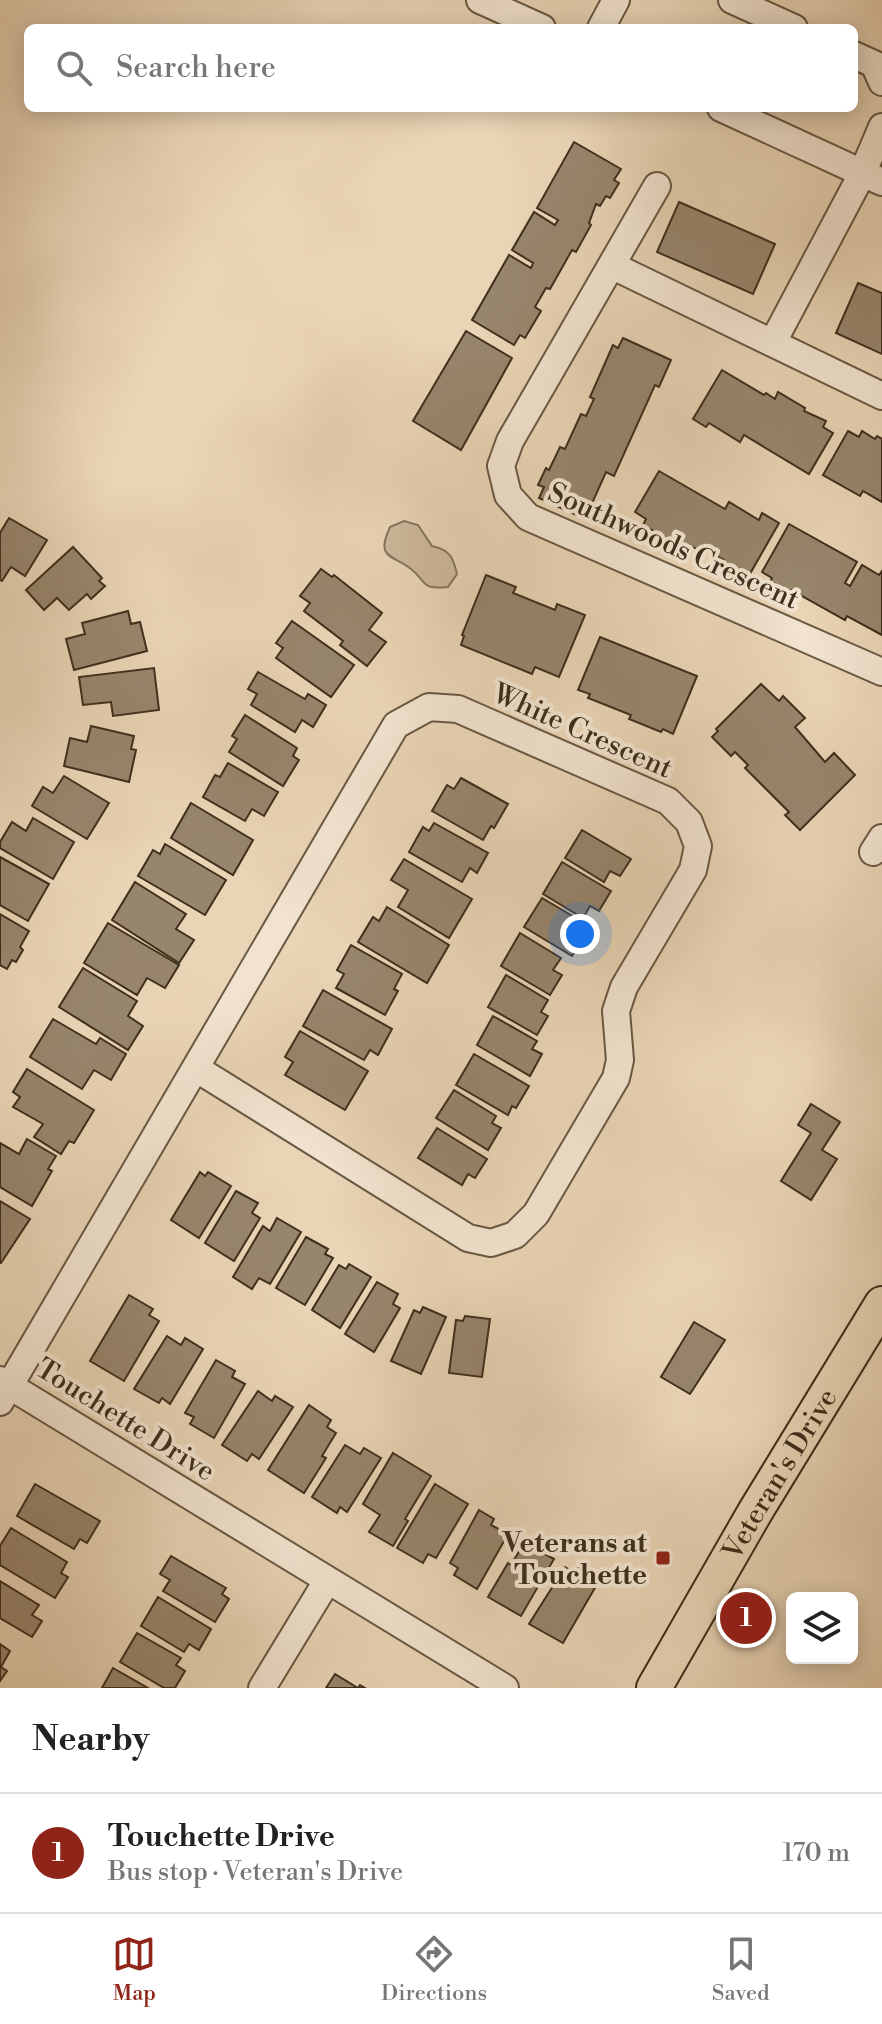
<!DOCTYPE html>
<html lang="en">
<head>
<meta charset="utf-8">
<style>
  body { margin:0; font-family:"Libre Bodoni",serif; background:#f2f2f2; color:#222 }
  .controls { position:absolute; right:24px; bottom:24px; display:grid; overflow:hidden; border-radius:12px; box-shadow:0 4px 20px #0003 }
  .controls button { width:72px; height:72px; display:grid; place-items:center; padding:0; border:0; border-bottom:2px solid #e0e0e0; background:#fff; color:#222; font:40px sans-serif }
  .you { position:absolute; left:580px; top:934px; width:28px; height:28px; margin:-20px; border:6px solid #fff; border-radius:50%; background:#1a73e8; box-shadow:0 0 0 12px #1a73e833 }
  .badge { display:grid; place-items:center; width:52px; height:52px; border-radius:50%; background:#8f2418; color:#fff; font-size:26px; font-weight:700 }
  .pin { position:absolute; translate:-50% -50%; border:4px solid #fff; box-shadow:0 2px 8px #0006 }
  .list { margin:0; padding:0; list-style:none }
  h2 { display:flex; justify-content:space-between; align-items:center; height:104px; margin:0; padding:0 32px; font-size:34px }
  h2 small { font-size:26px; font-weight:400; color:#767676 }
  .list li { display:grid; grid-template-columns:52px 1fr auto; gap:24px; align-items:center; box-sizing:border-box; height:120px; padding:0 32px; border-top:2px solid #e0e0e0 }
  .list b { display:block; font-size:30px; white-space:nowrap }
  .list p { margin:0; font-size:26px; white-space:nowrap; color:#767676 }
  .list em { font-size:26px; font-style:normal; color:#767676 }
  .icon { flex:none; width:44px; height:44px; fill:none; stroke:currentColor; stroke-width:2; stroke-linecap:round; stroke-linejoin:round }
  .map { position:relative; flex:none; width:882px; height:1688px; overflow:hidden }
  .search { position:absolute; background:#fff; box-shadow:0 4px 20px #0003; left:24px; right:24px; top:24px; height:88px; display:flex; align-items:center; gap:20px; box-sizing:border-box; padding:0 28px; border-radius:12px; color:#767676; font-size:30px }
  .sheet { height:224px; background:#fff }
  nav { display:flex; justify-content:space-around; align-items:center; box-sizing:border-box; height:112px; border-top:2px solid #e0e0e0; background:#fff; font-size:22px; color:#767676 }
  nav a { display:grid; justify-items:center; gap:4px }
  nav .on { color:#8f2418 }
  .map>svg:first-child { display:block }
  .green { fill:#ccb89b; stroke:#85745c; stroke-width:2 }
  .building { fill:#97856c; stroke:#3e2f1c; stroke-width:2 }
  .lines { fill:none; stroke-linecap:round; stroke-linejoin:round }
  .minor-casing { stroke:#695842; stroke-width:30 }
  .major-casing { stroke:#3e2f1c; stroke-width:38 }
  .minor { stroke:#f1e3cf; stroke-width:26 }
  .major { stroke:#e9d4b5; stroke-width:34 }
  .poi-dot { fill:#8f2418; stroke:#f1e3cf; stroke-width:3 }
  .labels { text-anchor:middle; stroke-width:8; stroke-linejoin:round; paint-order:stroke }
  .street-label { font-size:28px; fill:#3e2f1c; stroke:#f1e3cf }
  .poi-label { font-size:28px; font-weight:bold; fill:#3e2f1c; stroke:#f1e3cf; text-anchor:end }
</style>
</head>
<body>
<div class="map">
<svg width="882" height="1688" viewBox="0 0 882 1688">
  <rect width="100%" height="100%" fill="#e9d4b5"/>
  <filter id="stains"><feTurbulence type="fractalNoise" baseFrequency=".0025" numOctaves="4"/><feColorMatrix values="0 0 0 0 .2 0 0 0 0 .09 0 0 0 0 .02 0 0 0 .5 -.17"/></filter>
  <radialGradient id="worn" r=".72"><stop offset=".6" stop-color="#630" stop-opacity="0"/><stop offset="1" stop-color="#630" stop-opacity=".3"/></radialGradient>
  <path class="green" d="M404,521l14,4 14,21c18,4 21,11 25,28l-9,13c-28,3 -20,-5 -37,-18 -19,-15 -36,-10 -21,-42z"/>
  <g class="building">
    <polygon points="574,142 621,169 614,180 619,183 610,198 606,196 600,206 596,204 589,223 591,225 576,252 572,250 550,289 546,288 535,307 541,311 525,338 520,335 514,345 472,320 509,255 531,268 533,263 512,250 534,212 555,225 558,220 537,208"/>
    <polygon points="679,202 775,244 753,294 657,252"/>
    <polygon points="858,283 882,293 882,354 836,333"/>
    <polygon points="466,331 512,358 461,450 413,421"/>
    <polygon points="623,338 671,360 659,387 655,385 614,476 606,472 585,519 539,498 544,487 538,485 546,468 549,470 560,447 565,449 581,414 586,416 594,399 590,397 613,345 618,348"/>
    <polygon points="722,370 764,395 766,393 775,399 778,392 805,408 804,411 826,421 823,427 833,433 809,474 744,435 740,442 709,423 706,427 693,419"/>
    <polygon points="848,431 859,437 862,431 875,439 877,436 882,439 882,502 863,491 860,496 823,475"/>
    <polygon points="659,471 725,509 729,502 759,520 762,513 779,523 747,579 722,564 724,560 705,550 703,553 693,547 691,552 643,525 646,519 635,512"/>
    <polygon points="9,518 47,540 25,576 11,567 2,581 0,580 0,533"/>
    <polygon points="789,524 857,562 845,583 850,586 862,565 879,575 882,571 882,635 847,616 845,620 791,590 788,593 769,583 772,578 762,572"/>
    <polygon points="73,547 102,578 99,581 105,586 91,599 87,594 69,610 57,598 44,610 26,590"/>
    <polygon points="321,569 332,577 334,575 382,613 369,630 386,642 367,666 340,645 343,641 304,611 310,603 300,596"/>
    <polygon points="486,575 516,587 513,593 555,610 557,604 585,615 559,677 535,667 532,674 461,645 464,636 462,635"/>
    <polygon points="128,611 131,624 140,622 147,651 74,670 66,639 85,634 82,623"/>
    <polygon points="292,621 354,665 331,697 276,658 283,648 276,643"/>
    <polygon points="600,637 697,676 673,734 663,729 661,732 629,719 631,715 588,698 590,694 578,690"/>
    <polygon points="154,668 159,710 113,716 111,702 83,705 79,677"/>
    <polygon points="258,672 305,699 308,694 326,705 313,727 302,720 295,732 251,705 257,694 248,689"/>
    <polygon points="761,684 779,701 783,696 805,718 795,727 825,762 834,753 855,775 800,830 785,815 789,812 745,768 748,765 735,752 731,756 712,737 718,731 716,729"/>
    <polygon points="245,715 297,748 293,756 299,760 283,786 229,752 237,739 232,736"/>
    <polygon points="91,726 134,736 131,749 136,750 129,782 64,766 70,738 87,742"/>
    <polygon points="228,763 278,792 264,816 252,809 245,821 203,797 215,775 220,777"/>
    <polygon points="64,776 109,803 87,839 32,806 43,787 53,793"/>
    <polygon points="461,778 508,804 494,828 491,826 483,840 432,811 447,785 454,789"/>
    <polygon points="191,803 253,840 233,875 171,838"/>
    <polygon points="33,818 74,842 53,879 0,848 0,842 12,822 26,831"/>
    <polygon points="434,823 488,853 477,873 470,868 462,882 409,852 423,827 429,831"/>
    <polygon points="582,830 631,859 620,876 610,871 604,882 565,858"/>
    <polygon points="165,844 226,880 205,915 138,876 153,850 160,854"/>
    <polygon points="0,857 49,884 28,921 0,905"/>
    <polygon points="404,859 472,899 449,938 398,907 408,890 391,880"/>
    <polygon points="562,862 611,891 599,911 590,906 583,918 543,894"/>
    <polygon points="135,882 186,914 176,929 194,940 179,963 112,920"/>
    <polygon points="542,898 581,921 573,933 583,939 572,956 524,927"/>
    <polygon points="387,907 449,945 427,983 358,942 373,917 379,921"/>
    <polygon points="0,914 29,931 20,947 23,950 16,962 12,960 7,969 0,965"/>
    <polygon points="108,923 179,965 165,988 147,978 137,995 84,963"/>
    <polygon points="520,933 561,958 553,970 562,975 550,995 501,966"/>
    <polygon points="351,945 402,974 394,989 398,991 385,1015 336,988 344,974 337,970"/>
    <polygon points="83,968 137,1001 128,1016 143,1026 128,1050 59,1007"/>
    <polygon points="506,975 548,1000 541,1012 548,1016 537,1035 488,1007"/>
    <polygon points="323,990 392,1029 378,1055 370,1050 364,1060 303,1026"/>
    <polygon points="493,1016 537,1041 532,1049 542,1054 530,1076 477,1045"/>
    <polygon points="53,1019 96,1044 100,1038 126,1054 111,1080 94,1070 82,1089 30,1057"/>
    <polygon points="300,1031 368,1071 345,1110 285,1075 293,1062 285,1057"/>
    <polygon points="474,1054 529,1086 516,1108 512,1106 508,1115 456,1085"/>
    <polygon points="27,1069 94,1110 74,1143 69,1141 61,1154 34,1137 43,1124 13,1107 20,1097 13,1092"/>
    <polygon points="454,1090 496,1116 492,1123 501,1128 488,1150 436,1118"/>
    <polygon points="811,1104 840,1122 822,1150 837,1159 811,1200 781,1181 811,1133 798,1125"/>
    <polygon points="437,1128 487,1159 475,1178 468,1174 462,1185 418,1158"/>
    <polygon points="27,1139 56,1156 48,1169 52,1171 32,1206 0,1187 0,1143 19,1154"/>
    <polygon points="200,1172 205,1176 208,1172 231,1186 199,1238 171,1220"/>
    <polygon points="236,1191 258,1203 252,1213 260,1218 234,1261 205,1243"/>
    <polygon points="0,1201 30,1219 1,1263 0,1262"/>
    <polygon points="277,1218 301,1232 270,1284 259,1278 252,1289 233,1277 263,1226 270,1231"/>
    <polygon points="306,1237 328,1249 325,1254 333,1258 305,1305 276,1288"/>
    <polygon points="349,1264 371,1277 340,1328 312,1310 339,1265 346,1269"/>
    <polygon points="377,1282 398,1294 393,1304 400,1308 374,1352 345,1334"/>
    <polygon points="129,1295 153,1309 149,1315 159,1321 124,1381 90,1361"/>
    <polygon points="423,1307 446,1317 421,1374 391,1361 414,1310 420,1313"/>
    <polygon points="465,1316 490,1319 482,1377 449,1373 456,1320 463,1321"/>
    <polygon points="694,1322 725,1340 690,1394 661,1377"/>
    <polygon points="167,1336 181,1345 185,1338 203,1349 170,1404 162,1398 159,1403 134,1389"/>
    <polygon points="216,1360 235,1371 232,1377 245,1384 214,1438 190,1424 194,1417 185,1413"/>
    <polygon points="258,1391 272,1401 275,1396 293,1407 259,1459 252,1454 247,1461 222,1445"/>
    <polygon points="309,1405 331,1420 327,1427 336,1433 322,1456 326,1458 304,1493 268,1470"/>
    <polygon points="345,1445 360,1454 364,1448 381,1458 347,1512 340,1507 337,1513 312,1497"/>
    <polygon points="393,1453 431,1476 405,1519 408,1521 393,1546 369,1532 380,1515 363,1504"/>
    <polygon points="35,1484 100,1521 87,1543 80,1539 74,1549 17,1516"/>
    <polygon points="435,1484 468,1504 436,1558 428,1554 423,1563 397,1548"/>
    <polygon points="479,1510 494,1519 491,1525 508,1534 477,1589 454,1575 458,1568 450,1563"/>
    <polygon points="11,1528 67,1562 61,1573 68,1577 55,1598 0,1565 0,1546"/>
    <polygon points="524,1543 554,1559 521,1616 488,1597 508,1563 511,1565"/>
    <polygon points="171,1556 226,1588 222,1594 229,1599 215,1622 163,1591 170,1580 160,1574"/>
    <polygon points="565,1567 575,1573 579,1567 600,1579 563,1643 529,1624"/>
    <polygon points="0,1581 39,1605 32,1615 42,1621 32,1637 0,1618"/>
    <polygon points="158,1597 211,1629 199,1650 189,1644 184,1652 141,1626"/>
    <polygon points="137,1633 181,1658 176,1665 185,1671 175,1688 164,1688 120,1662"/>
    <polygon points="0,1644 10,1651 1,1667 7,1671 0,1681"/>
    <polygon points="113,1668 148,1688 102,1688"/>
    <polygon points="335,1674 358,1688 360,1685 365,1688 326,1688"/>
  </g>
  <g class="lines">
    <g class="minor-casing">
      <g id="minor">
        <polyline points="480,0 542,28"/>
        <polyline points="732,0 794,28"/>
        <polyline points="601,28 616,0"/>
        <polyline points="854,55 874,64 882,82"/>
        <polyline points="721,108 882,182"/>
        <polyline points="657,186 510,441 501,466 508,495 528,517 882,672"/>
        <polyline points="613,266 882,396"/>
        <polyline points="773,342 862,174 882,127"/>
        <polyline points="873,852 882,838"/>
        <polyline points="0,1380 505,1688"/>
        <polyline points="0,1402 396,725 429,707 458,709 668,801 689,822 698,846 693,870 624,987 616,1011 620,1060 616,1078 536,1214 515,1235 491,1243 468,1238 197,1069"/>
        <polyline points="262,1688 327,1581"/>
      </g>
    </g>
    <g class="major-casing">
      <g id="major">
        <path id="s1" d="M654,1688l101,-176 127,-208"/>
      </g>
    </g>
    <use href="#minor" class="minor"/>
    <use href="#major" class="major"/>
  </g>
  <rect class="poi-dot" x="655" y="1550" width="16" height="16" rx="4"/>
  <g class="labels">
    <g class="street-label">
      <text transform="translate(674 545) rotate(24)" y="10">Southwoods Crescent</text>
      <text transform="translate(583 730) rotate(24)" y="10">White Crescent</text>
      <text transform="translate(126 1419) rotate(32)" y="10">Touchette Drive</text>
      <text dy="10" stroke="none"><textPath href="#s1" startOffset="248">Veteran's Drive</textPath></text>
    </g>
    <g class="poi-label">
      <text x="647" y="1552">Veterans at<tspan x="647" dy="32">Touchette</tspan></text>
    </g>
  </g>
  <rect width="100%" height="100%" filter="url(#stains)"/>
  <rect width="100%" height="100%" fill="url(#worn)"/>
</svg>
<div class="controls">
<button><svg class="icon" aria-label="layers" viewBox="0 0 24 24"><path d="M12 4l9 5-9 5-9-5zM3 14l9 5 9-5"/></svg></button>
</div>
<div class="you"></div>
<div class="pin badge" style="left:746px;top:1618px">1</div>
<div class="search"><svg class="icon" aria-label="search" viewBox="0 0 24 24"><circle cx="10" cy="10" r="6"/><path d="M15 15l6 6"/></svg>Search here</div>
</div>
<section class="sheet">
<h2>Nearby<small></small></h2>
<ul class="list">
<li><span class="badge">1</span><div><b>Touchette Drive</b><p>Bus stop · Veteran's Drive</p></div><em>170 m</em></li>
</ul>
</section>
<nav>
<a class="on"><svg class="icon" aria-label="map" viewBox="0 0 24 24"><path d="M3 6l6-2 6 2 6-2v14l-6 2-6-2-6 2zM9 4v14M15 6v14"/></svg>Map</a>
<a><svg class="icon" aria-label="directions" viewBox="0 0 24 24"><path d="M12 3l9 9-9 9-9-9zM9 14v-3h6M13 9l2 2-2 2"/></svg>Directions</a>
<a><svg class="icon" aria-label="saved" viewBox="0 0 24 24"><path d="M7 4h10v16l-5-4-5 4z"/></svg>Saved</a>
</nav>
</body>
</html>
